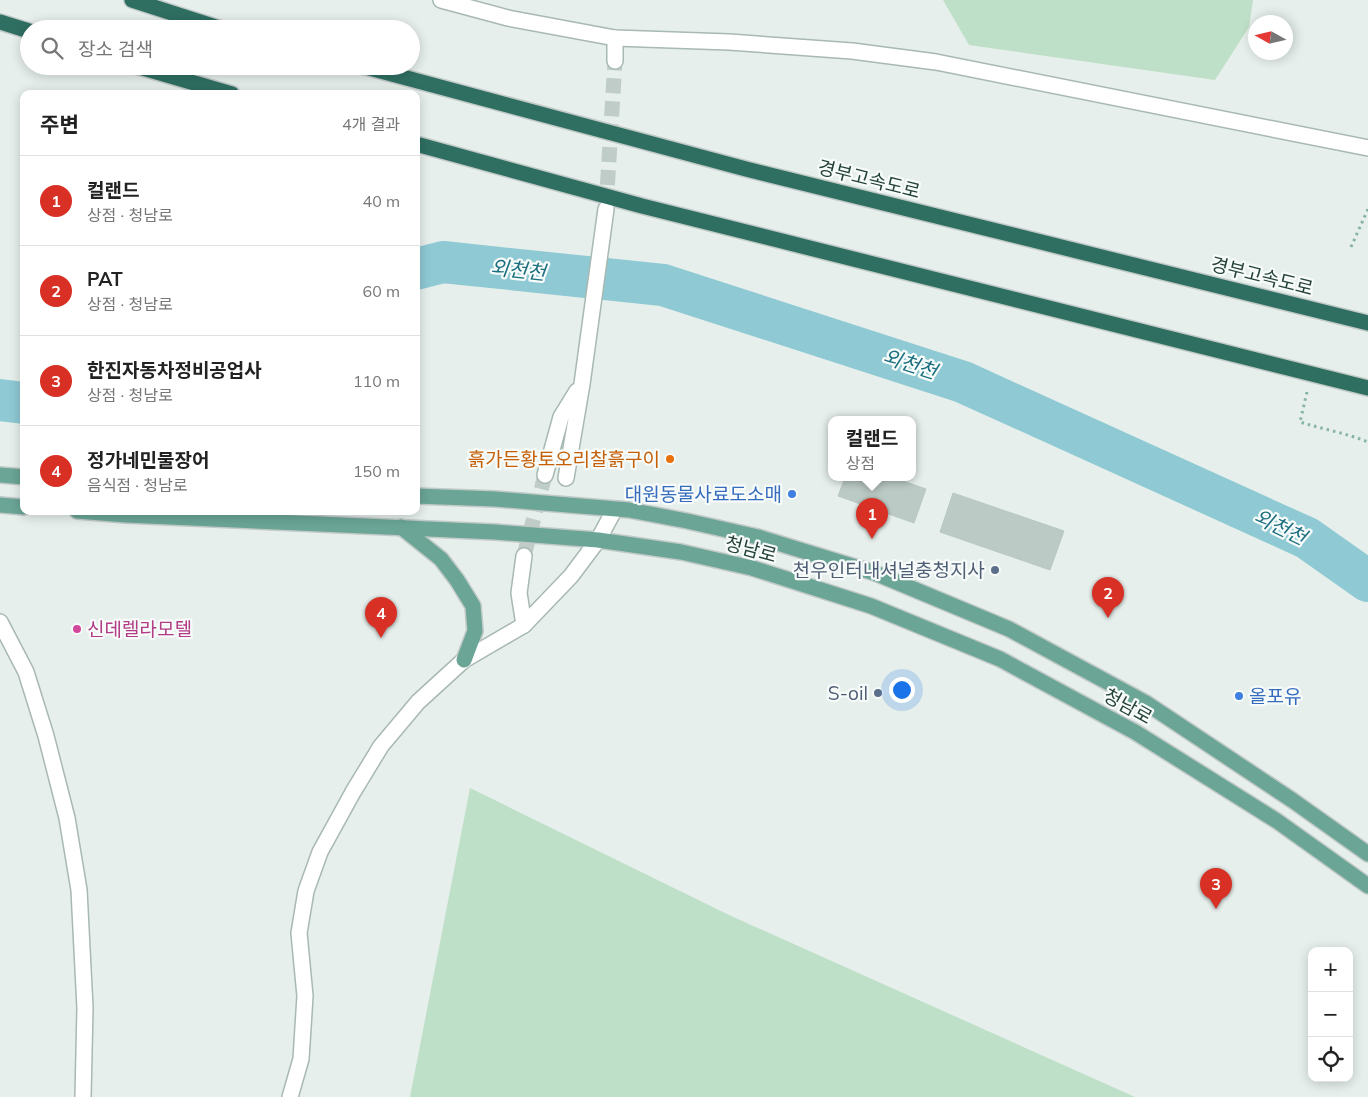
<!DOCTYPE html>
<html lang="ko">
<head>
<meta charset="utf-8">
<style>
  body { margin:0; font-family:Mulish,"Noto Sans KR",sans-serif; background:#f6f6f6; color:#222 }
  .controls { position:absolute; right:15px; bottom:15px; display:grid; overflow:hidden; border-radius:10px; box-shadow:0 2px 12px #0003 }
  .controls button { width:45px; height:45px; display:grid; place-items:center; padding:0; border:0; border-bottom:1px solid #e0e0e0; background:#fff; color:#222; font:25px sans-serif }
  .compass { position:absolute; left:1248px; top:15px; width:45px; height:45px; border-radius:50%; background:#fff; box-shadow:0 2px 12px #0003; rotate:278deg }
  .you { position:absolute; left:901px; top:689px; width:18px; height:18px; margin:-12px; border:4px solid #fff; border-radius:50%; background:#1a73e8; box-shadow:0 0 0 8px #1a73e833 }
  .badge { display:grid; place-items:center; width:32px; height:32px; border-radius:50%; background:#d93025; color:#fff; font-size:16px; font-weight:700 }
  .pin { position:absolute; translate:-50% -41px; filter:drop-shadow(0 1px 2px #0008) }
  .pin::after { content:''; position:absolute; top:26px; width:18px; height:15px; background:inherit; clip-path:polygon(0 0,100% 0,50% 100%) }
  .popup { position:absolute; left:828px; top:416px; width:88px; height:65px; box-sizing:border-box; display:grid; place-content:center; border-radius:10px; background:#fff; filter:drop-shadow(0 1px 4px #0005); font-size:16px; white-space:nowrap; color:#767676 }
  .popup b { font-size:19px; color:#222 }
  .popup::after { content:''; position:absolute; left:50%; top:100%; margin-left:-10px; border:10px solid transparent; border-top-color:#fff }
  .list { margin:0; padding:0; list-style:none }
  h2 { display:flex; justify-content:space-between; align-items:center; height:65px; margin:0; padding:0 20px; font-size:21px }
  h2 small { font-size:16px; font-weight:400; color:#767676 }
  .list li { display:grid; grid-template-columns:32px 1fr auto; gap:15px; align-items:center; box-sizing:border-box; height:90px; padding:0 20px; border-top:1px solid #e0e0e0 }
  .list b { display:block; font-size:19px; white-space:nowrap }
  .list p { margin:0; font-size:16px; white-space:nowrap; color:#767676 }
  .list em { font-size:16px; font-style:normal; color:#767676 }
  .icon { flex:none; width:28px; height:28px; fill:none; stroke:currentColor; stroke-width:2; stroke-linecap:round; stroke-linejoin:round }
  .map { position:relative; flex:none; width:1368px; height:1097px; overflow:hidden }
  .search { position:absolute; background:#fff; box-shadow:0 2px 12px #0003; left:20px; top:20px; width:400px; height:55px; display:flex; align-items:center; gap:12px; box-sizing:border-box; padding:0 18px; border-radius:28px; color:#767676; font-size:19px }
  .panel { position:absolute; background:#fff; box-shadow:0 2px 12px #0003; left:20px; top:90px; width:400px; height:425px; border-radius:10px }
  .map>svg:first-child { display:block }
  .green { fill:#bfe0c8 }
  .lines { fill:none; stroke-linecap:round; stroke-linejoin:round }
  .river { stroke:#8ec9d4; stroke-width:42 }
  .building { fill:#bbcac4; stroke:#b8c9c2 }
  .street-tunnel { stroke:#bfccc8; stroke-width:15; stroke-dasharray:15 8; stroke-linecap:butt }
  .street-casing { stroke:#a8b8b2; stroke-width:18 }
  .primary-casing { stroke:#c2cac8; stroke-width:18 }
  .highway-casing { stroke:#c2cac8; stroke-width:18 }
  .path { stroke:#86b3a5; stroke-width:3; stroke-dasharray:2.5 4; stroke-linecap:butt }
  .street { stroke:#fff; stroke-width:15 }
  .primary { stroke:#6aa596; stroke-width:15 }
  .highway { stroke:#2f6f62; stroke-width:15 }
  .food-dot { fill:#e8710a; stroke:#f7fbf9; stroke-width:2 }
  .shop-dot { fill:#3f7fe0; stroke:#f7fbf9; stroke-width:2 }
  .service-dot { fill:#5c6f8a; stroke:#f7fbf9; stroke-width:2 }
  .hotel-dot { fill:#d1479c; stroke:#f7fbf9; stroke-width:2 }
  .labels { text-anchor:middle; stroke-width:4.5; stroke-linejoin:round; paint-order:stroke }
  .street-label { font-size:19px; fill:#24423a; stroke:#f7fbf9 }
  .food-label { font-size:19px; fill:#c56008; stroke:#f7fbf9; text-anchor:end }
  .shop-label { font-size:19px; fill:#366cbe; stroke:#f7fbf9; text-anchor:end }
  .service-label { font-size:19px; fill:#4e5e75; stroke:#f7fbf9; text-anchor:end }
  .hotel-label { font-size:19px; fill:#b23c85; stroke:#f7fbf9; text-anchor:start }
  .water-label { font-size:20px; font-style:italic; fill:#1c6f80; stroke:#f7fbf9 }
</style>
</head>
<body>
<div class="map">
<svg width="1368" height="1097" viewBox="0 0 1368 1097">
  <rect width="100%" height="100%" fill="#e6efeb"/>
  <g class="green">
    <polygon points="943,0 1253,0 1249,27 1215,80 969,45"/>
    <polygon points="470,788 729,915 1135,1097 410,1097"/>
  </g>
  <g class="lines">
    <g class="river">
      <polyline points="416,269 443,262 663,285 963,382 1307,538 1368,581"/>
      <polyline points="0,400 24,403"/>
    </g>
  </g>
  <g class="building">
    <polygon points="845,478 895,478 926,489 914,523 838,496"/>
    <polygon points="953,493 1064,531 1050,570 940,532"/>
  </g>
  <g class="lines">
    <g class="street-tunnel">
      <polyline points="606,208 615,61"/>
      <polyline points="524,556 545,475"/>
    </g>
    <g class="street-casing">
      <g id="street">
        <polyline points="441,0 508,18 615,38 729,42 852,51 936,62 1368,148"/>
        <polyline points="615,61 615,38"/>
        <polyline points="545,475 561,417 577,391"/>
        <polyline points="566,478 582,384 606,209"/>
        <polyline points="0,622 26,672 46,736 67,818 79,890 85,1008 83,1097"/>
        <polyline points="524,625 519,593 524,556"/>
        <polyline points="290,1097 301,1059 305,996 299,933 306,891 320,852 353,792 381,746 418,702 464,660 524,625 571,576 598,540 615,509"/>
      </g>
    </g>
    <g class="primary-casing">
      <g id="primary">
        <polyline points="0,475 24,477"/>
        <polyline points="416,496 495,499 629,510 687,521 758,537 875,573 1009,629 1146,703 1292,800 1368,854"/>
        <polyline points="0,505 24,507"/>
        <polyline points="77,511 126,515 495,532 598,540 681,552 752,568 871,606 1000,659 1135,732 1277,821 1368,886"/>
        <polyline points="401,527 441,559 457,580 473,606 475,631 464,660"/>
      </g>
    </g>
    <g class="highway-casing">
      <g id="highway">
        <polyline points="132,0 222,29"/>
        <polyline points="0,22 29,31"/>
        <polyline points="136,66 232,94"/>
        <polyline points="362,66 746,169 1368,323"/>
        <polyline points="416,144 642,206 1368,388"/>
      </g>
    </g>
    <g class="path">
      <polyline points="1351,247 1368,209"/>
      <path d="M1307,392l-7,30c22,7 46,11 68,20"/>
    </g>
    <use href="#street" class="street"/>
    <use href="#primary" class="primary"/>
    <use href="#highway" class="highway"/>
  </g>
  <circle class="food-dot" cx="670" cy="459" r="5"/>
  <g class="shop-dot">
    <circle cx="792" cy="494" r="5"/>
    <circle cx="1239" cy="696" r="5"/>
  </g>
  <g class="service-dot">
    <circle cx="995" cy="570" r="5"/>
    <circle cx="878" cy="693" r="5"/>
  </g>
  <circle class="hotel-dot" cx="77" cy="629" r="5"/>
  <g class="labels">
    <g class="street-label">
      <text transform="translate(869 179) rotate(14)" y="7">경부고속도로</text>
      <text transform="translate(1262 276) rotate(14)" y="7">경부고속도로</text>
      <text transform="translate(751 549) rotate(15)" y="7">청남로</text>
      <text transform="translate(1128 706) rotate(29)" y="7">청남로</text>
    </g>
    <g class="food-label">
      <text x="660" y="466">흙가든황토오리찰흙구이</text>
    </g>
    <g class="shop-label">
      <text x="782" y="501">대원동물사료도소매</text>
      <text x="1249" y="703" text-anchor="start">올포유</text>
    </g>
    <g class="service-label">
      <text x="985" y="577">천우인터내셔널충청지사</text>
      <text x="868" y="700">S-oil</text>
    </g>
    <g class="hotel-label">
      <text x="87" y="636">신데렐라모텔</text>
    </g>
    <g class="water-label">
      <text transform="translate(518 270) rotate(6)" y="7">외천천</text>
      <text transform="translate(910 364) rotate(18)" y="7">외천천</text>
      <text transform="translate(1280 527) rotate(26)" y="7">외천천</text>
    </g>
  </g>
</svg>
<div class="controls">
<button>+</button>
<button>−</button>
<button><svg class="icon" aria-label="locate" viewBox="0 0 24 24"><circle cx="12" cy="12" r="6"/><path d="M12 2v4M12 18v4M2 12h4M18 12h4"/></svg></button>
</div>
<svg class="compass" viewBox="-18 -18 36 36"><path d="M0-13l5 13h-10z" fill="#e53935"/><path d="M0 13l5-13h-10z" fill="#767676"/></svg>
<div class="you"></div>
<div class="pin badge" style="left:872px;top:539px">1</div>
<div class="popup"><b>컬랜드</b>상점</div>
<div class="pin badge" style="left:1108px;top:618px">2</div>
<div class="pin badge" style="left:1216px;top:909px">3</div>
<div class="pin badge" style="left:381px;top:638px">4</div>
<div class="search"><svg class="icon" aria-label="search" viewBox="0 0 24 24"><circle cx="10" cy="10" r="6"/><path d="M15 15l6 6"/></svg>장소 검색</div>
<section class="panel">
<h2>주변<small>4개 결과</small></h2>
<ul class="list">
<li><span class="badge">1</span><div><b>컬랜드</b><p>상점 · 청남로</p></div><em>40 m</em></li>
<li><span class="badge">2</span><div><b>PAT</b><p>상점 · 청남로</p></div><em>60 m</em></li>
<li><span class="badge">3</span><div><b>한진자동차정비공업사</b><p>상점 · 청남로</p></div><em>110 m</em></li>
<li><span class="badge">4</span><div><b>정가네민물장어</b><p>음식점 · 청남로</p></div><em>150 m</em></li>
</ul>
</section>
</div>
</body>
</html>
